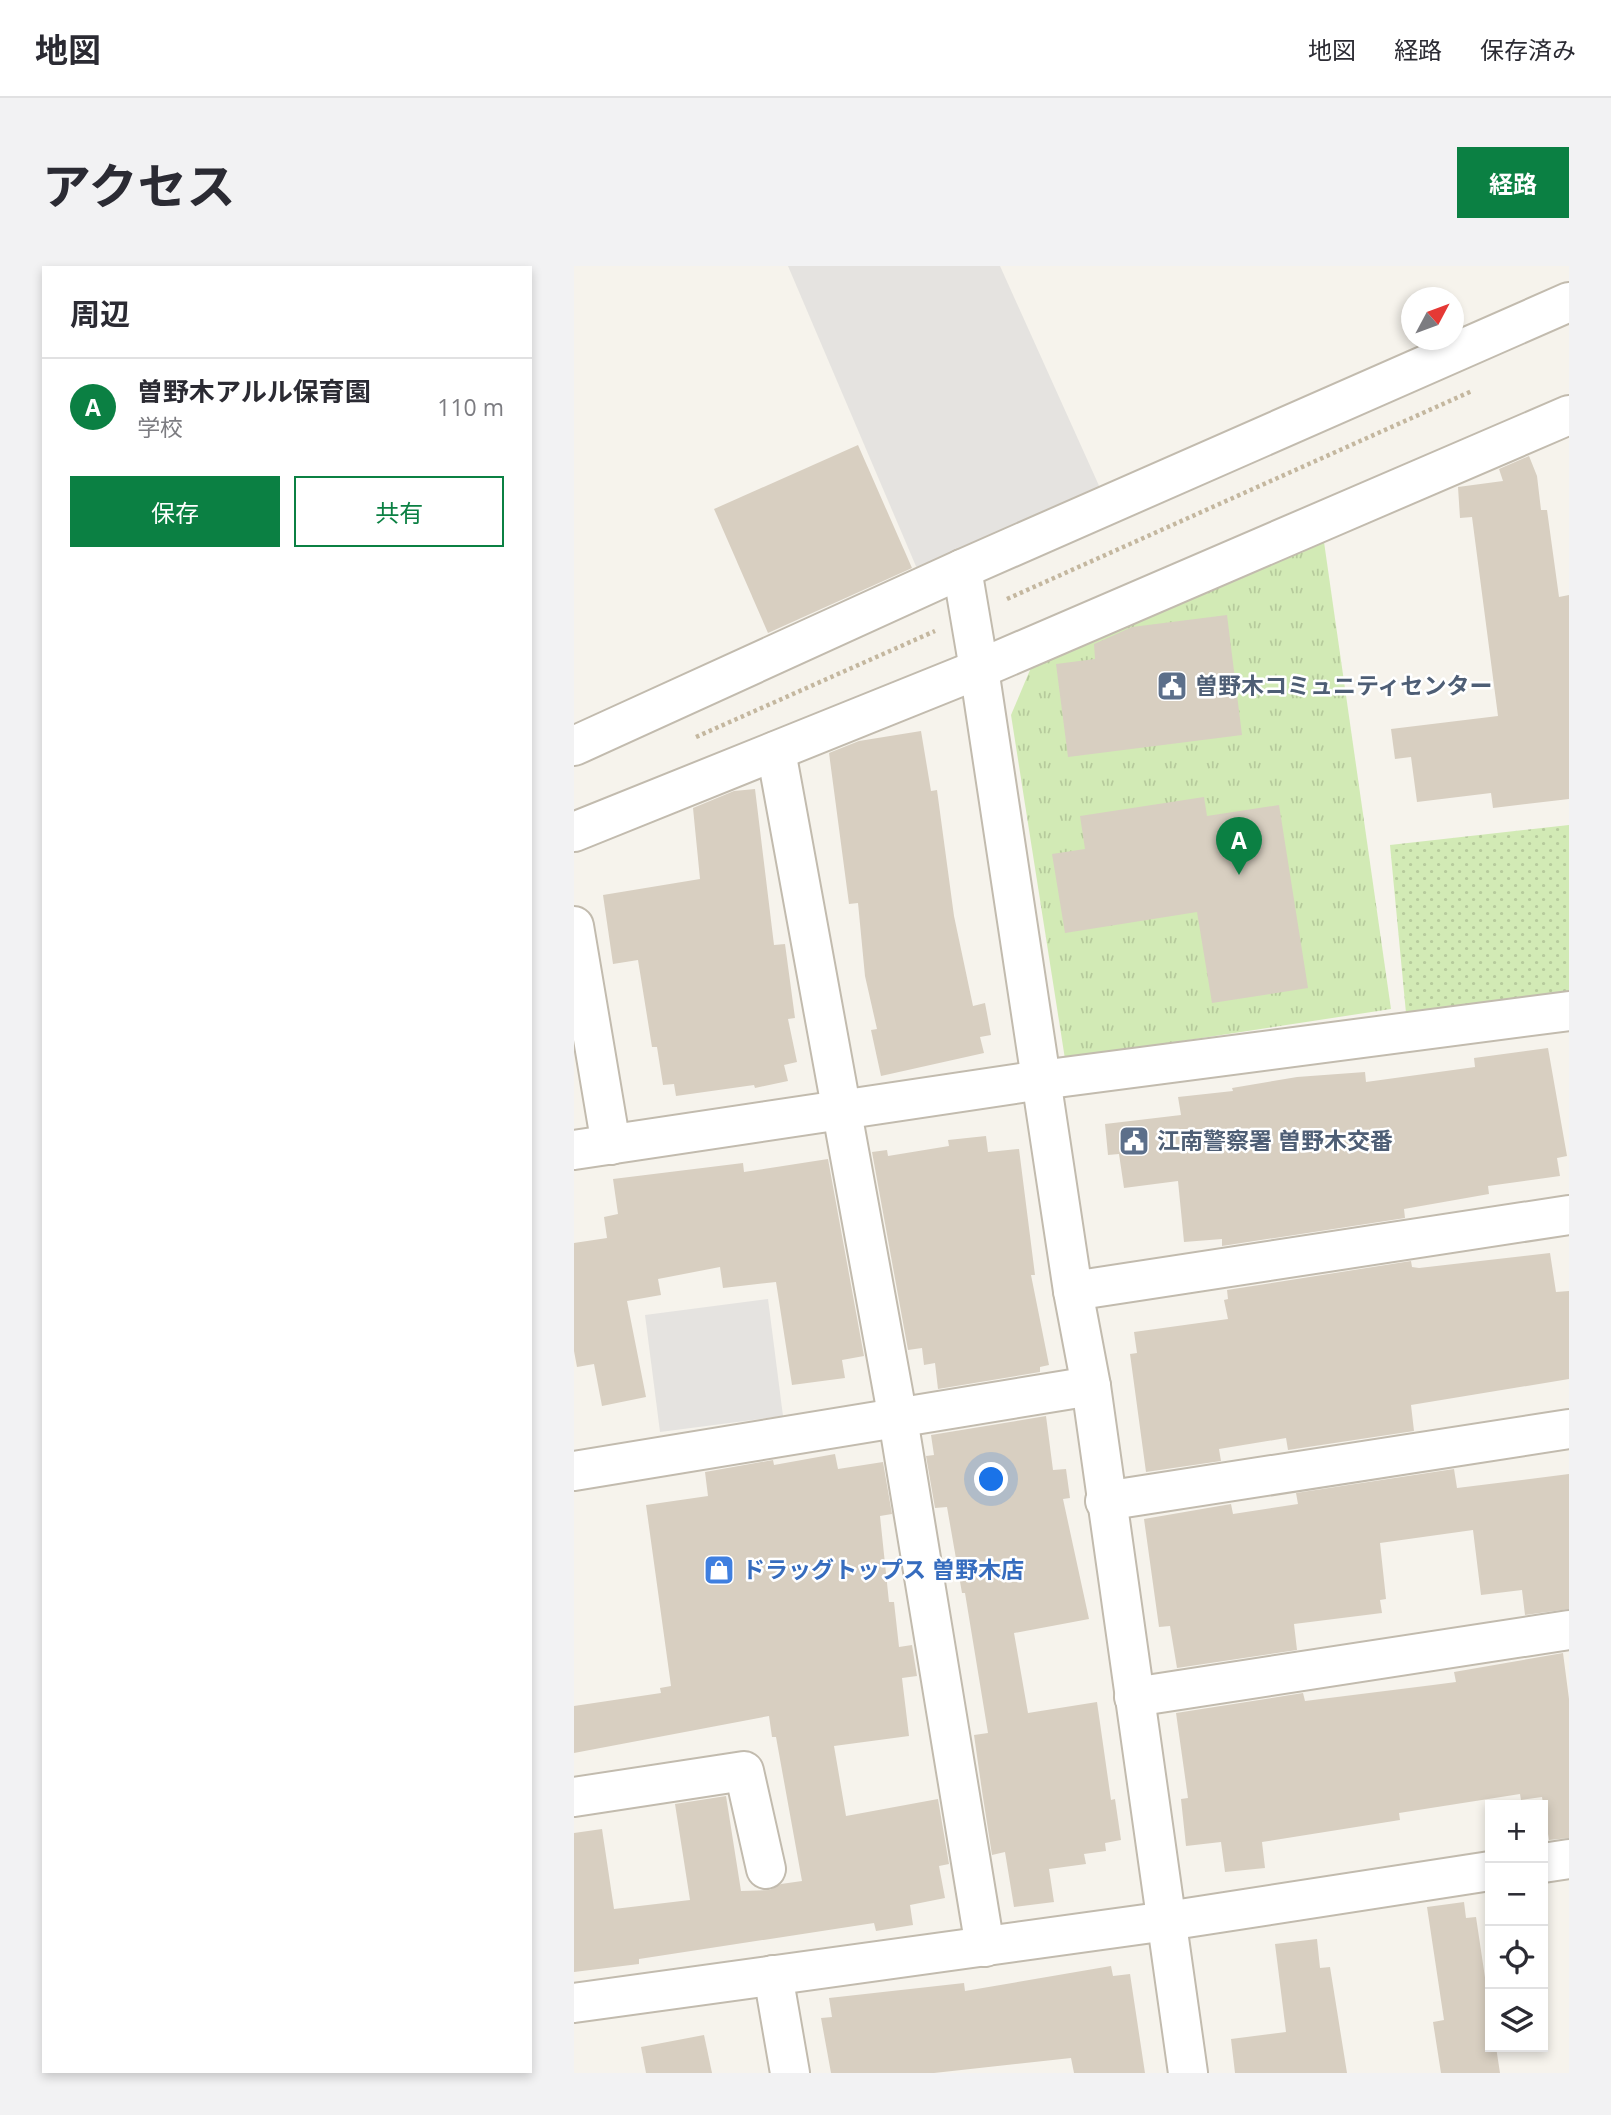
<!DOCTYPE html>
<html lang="ja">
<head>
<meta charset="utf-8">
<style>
  body { margin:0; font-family:"Open Sans","Noto Sans JP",sans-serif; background:#f2f2f3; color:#2b2b33 }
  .controls { position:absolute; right:21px; bottom:21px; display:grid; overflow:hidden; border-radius:0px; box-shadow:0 4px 10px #0003 }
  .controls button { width:63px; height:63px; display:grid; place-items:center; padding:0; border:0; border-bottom:2px solid #e1e1e2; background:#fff; color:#2b2b33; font:35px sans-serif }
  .compass { position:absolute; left:827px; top:21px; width:63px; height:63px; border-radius:50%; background:#fff; box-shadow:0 4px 10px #0003; rotate:49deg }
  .you { position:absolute; left:418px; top:1214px; width:24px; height:24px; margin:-18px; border:5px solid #fff; border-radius:50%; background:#1a73e8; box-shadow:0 0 0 10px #1a73e833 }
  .badge { display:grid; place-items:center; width:46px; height:46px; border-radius:50%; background:#0b8043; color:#fff; font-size:23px; font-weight:700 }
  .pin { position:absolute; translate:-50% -58px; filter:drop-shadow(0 2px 4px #0008) }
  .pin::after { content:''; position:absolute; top:37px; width:24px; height:21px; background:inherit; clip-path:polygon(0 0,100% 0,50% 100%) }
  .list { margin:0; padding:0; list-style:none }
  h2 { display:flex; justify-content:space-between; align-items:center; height:91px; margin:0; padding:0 28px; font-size:30px }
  h2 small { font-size:23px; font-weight:400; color:#7c7c81 }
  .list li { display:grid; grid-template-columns:46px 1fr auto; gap:21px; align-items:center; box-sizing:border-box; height:98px; padding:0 28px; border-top:2px solid #e1e1e2 }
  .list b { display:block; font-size:26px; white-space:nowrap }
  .list p { margin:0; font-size:23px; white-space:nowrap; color:#7c7c81 }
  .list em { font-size:23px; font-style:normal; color:#7c7c81 }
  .actions { display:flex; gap:14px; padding:21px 28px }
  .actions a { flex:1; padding:16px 0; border:2px solid #0b8043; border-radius:0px; text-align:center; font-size:24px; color:#0b8043 }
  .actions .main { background:#0b8043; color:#fff }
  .icon { flex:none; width:38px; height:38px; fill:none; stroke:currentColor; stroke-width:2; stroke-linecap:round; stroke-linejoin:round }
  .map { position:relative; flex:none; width:995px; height:1807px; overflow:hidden; border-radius:0px }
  header { display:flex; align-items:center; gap:42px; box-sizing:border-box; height:98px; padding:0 35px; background:#fff; border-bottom:2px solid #e1e1e2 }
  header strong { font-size:33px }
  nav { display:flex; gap:38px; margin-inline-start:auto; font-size:24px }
  .intro { display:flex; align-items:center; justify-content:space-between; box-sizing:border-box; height:168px; padding:0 42px }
  h1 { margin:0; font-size:49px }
  .button { padding:18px 32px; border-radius:0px; background:#0b8043; color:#fff; font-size:24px; font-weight:700 }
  main { display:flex; gap:42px; padding:0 42px }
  aside { flex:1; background:#fff; border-radius:0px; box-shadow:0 4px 10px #0003 }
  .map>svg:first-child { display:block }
  .grass { fill:url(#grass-tufts) }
  .park { fill:url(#park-dots) }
  .parking { fill:#e5e3e0 }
  .building { fill:#d8cfc1 }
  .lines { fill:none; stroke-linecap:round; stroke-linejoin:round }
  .minor-casing { stroke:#c2bbae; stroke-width:42 }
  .tertiary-casing { stroke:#c2bbae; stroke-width:42 }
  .path { stroke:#c4b79f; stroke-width:4.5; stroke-dasharray:3.5 3.5; stroke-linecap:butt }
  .minor { stroke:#fff; stroke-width:38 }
  .tertiary { stroke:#fff; stroke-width:38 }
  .labels { text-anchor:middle; stroke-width:5; stroke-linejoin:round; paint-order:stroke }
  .service-label { font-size:23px; font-weight:bold; fill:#4e5e75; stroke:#fff; text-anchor:start }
  .shop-label { font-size:23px; font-weight:bold; fill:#366cbe; stroke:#fff; text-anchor:start }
</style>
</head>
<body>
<header>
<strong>地図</strong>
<nav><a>地図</a><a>経路</a><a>保存済み</a></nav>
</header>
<div class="intro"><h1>アクセス</h1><a class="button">経路</a></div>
<main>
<aside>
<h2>周辺<small></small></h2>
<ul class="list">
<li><span class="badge">A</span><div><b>曽野木アルル保育園</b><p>学校</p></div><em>110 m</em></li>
</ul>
<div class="actions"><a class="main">保存</a><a>共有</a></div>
</aside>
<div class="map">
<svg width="995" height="1807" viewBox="0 0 995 1807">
  <defs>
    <pattern id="grass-tufts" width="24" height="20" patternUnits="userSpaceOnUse" patternTransform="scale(1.75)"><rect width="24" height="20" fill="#d2eab5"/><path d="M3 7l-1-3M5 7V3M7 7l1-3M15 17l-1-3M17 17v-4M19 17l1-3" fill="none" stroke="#b6ca9c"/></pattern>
    <pattern id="park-dots" width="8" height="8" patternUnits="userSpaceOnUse" patternTransform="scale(1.75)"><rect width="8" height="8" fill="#d2eab5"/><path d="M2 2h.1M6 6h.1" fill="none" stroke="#b6ca9c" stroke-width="1.8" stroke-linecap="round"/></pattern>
  </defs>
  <rect width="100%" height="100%" fill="#f6f3ec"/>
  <polygon class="grass" points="748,262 817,743 491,793 437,449 464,385"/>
  <polygon class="park" points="995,559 995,725 832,747 816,579"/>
  <g class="parking">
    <polygon points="214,0 426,0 531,233 347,312"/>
    <polygon points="194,1033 209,1150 86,1166 71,1049"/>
  </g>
  <g class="building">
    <polygon points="284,179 338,302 194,367 140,243"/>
    <polygon points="955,190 963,210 967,244 973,244 985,331 995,329 995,533 919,542 917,527 843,536 837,491 821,493 817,463 924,450 898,251 886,252 884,221 929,215 925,203"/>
    <polygon points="653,349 668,469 494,491 482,398 521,393 520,378 558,361"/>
    <polygon points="347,465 357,525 363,524 380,650 399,740 411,737 417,769 406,771 410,787 307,810 297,764 303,763 291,710 284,637 275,638 255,487 285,475"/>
    <polygon points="181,523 200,679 211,678 221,752 214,753 223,796 210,799 214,815 181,822 180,819 102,830 100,818 89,819 83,781 78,781 64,694 39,698 29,629 126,613 119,542 160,525"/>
    <polygon points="630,531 633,550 705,539 734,722 638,737 623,646 491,667 478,588 511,583 506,550"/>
    <polygon points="974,782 993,890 983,892 986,910 914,920 915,928 830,943 831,952 648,980 648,973 610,976 604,915 550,922 545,888 534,889 531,858 607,849 604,831 659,825 658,822 723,811 791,806 792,816 901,801 900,792"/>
    <polygon points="412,870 414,886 445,883 461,1009 457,1009 475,1099 466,1101 466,1106 364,1123 361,1097 350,1099 348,1082 334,1084 298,886 313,884 314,890 375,880 374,874"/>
    <polygon points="254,893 290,1090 268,1094 271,1112 218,1119 202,1016 149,1022 146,1001 84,1013 87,1029 53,1035 72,1131 28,1140 20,1098 3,1101 0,1085 0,977 33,972 30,951 44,948 39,913 169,897 170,906"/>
    <polygon points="976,987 982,1026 995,1025 995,1113 837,1139 840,1165 714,1184 712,1172 645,1183 647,1195 572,1206 556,1088 563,1087 560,1066 654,1053 650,1034 654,1033 653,1024 837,995 838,1001 845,1002"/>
    <polygon points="472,1150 479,1204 492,1203 496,1232 489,1233 515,1353 440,1367 454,1447 523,1436 537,1534 541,1533 547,1574 531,1577 532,1585 510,1588 512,1598 475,1603 480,1636 440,1641 431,1586 418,1589 408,1525 400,1469 414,1467 391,1327 388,1327 373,1241 361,1242 352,1190 360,1189 357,1169"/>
    <polygon points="261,1188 264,1203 309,1196 318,1248 306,1250 315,1336 320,1336 325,1381 338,1379 343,1410 328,1412 335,1470 260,1480 272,1550 364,1533 375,1598 365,1600 371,1632 336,1639 339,1659 302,1665 300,1657 65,1693 65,1698 0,1706 0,1567 28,1563 40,1643 116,1634 101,1538 152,1530 167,1625 196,1624 207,1618 228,1615 202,1471 198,1471 195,1450 0,1487 0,1440 87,1427 86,1422 97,1420 72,1239 134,1230 131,1206 199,1194 200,1199"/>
    <polygon points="880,1203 883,1222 995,1208 995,1343 951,1349 948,1324 907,1329 899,1264 806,1277 812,1333 806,1334 808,1347 720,1358 723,1384 603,1402 596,1360 585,1361 570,1253 657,1238 659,1248 724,1238 722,1227"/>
    <polygon points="989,1387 995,1433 995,1572 975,1574 968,1531 947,1534 946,1528 825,1547 826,1554 688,1576 691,1602 651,1606 647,1576 612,1580 607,1533 614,1532 602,1447 729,1427 731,1435 859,1419 882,1416 880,1406"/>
    <polygon points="890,1636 892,1652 902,1651 916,1745 916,1781 922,1781 926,1807 867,1807 859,1756 870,1754 853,1641"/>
    <polygon points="743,1673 746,1702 756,1701 773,1807 661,1807 657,1773 712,1766 701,1678"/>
    <polygon points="537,1700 539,1710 556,1708 571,1807 500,1807 497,1792 360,1807 257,1807 247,1752 258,1751 255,1732 390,1717 391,1725"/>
    <polygon points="130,1769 138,1807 72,1807 67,1781"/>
  </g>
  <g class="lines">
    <g class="minor-casing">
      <g id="minor">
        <polyline points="388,303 405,403"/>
        <polyline points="202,485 324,1153 411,1681"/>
        <polyline points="0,566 405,403 995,149"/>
        <polyline points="0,660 37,879"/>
        <polyline points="0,884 467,814 995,745"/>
        <polyline points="499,1025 995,949"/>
        <polyline points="0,1205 517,1120"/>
        <polyline points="531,1235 995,1163"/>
        <polyline points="560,1431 995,1364"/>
        <polyline points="0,1531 170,1505 192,1603"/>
        <polyline points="199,1709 216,1807"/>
      </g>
    </g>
    <g class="tertiary-casing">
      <g id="tertiary">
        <polyline points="405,403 499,1025 517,1120 614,1807"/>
        <polyline points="0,480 388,303 995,36"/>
        <polyline points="969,1597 995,1593"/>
        <polyline points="0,1737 593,1655 916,1605"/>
      </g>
    </g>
    <g class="path">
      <polyline points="433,333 898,125"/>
      <polyline points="122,471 361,365"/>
    </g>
    <use href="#minor" class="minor"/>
    <use href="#tertiary" class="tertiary"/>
  </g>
  <defs>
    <g id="civic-square" transform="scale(1.575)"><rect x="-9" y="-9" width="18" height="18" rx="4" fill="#5c6f8a" stroke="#fff"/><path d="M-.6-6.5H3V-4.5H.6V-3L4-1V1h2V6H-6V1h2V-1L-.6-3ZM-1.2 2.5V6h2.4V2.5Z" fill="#fff"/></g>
    <g id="shop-square" transform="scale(1.575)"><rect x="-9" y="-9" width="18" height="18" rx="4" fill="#3f7fe0" stroke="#fff"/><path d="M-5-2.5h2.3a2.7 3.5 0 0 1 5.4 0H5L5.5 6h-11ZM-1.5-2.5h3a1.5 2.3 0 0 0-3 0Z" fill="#fff"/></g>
  </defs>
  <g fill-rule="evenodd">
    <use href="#civic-square" x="598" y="420"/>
    <use href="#civic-square" x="560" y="875"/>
    <use href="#shop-square" x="145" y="1304"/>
  </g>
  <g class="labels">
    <g class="service-label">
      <text x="621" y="428">曽野木コミュニティセンター</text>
      <text x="583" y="883">江南警察署 曽野木交番</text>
    </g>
    <g class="shop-label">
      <text x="168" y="1312">ドラッグトップス 曽野木店</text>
    </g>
  </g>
</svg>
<div class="controls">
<button>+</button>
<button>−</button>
<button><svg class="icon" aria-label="locate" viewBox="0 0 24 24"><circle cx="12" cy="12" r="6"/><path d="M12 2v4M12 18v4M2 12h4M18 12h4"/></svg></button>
<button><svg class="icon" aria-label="layers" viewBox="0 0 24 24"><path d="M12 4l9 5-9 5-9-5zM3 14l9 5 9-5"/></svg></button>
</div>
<svg class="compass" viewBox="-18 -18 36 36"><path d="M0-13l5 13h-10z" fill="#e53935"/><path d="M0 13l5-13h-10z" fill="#7c7c81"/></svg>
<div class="you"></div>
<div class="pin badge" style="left:665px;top:609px">A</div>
</div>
</main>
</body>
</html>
